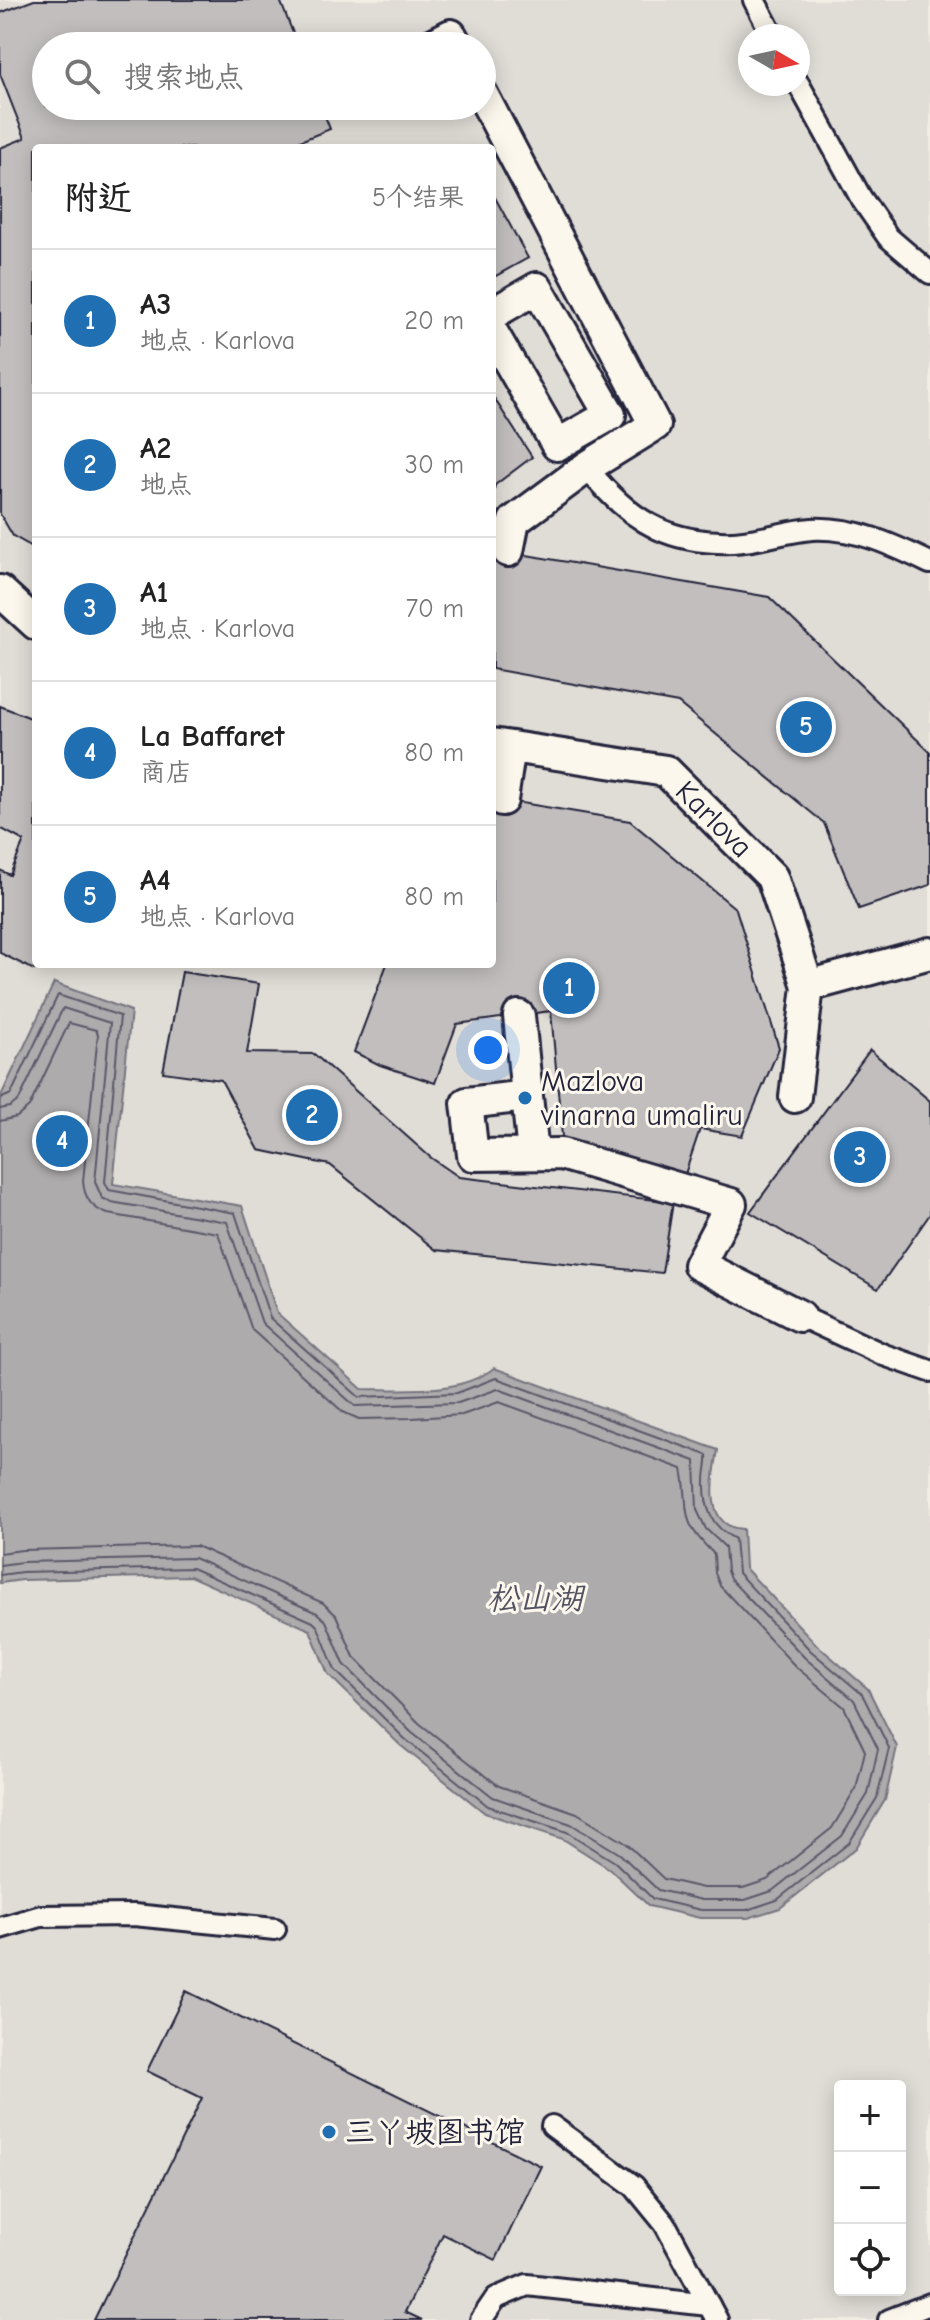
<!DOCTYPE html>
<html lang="zh">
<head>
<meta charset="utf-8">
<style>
  body { margin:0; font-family:"Comic Neue","LXGW WenKai TC",sans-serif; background:#f6f6f6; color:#222 }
  .controls { position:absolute; right:24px; bottom:24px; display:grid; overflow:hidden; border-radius:8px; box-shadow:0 4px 20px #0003 }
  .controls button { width:72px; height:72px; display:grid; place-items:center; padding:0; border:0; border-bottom:2px solid #e0e0e0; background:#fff; color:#222; font:40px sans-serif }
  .compass { position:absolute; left:738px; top:24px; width:72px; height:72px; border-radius:50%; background:#fff; box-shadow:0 4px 20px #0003; rotate:99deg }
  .you { position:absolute; left:488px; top:1050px; width:28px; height:28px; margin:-20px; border:6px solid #fff; border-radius:50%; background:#1a73e8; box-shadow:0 0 0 12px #1a73e833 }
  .badge { display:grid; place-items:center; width:52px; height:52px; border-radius:50%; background:#1f6fb2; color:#fff; font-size:26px; font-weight:700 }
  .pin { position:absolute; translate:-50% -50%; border:4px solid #fff; box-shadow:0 2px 8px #0006 }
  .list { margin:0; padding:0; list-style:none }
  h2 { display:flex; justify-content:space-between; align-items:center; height:104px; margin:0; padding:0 32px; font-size:34px }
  h2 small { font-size:26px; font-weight:400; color:#767676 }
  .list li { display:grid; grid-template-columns:52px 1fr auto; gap:24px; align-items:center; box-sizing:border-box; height:144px; padding:0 32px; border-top:2px solid #e0e0e0 }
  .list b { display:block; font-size:30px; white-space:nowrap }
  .list p { margin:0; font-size:26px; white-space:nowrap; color:#767676 }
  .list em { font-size:26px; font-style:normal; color:#767676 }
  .icon { flex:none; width:44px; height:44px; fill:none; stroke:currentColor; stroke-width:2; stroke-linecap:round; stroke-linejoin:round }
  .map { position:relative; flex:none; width:930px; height:2320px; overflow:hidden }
  .search { position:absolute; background:#fff; box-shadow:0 4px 20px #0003; left:32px; top:32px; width:464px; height:88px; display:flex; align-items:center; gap:20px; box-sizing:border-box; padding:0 28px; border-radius:44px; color:#767676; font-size:30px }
  .panel { position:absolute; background:#fff; box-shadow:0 4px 20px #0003; left:32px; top:144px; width:464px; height:824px; border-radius:8px }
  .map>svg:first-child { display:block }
  .built { fill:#e0dcd6; fill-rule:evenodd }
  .water { fill:#aeabad; stroke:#76747f; stroke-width:2 }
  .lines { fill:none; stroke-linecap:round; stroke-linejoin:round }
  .shore { stroke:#5a5969; stroke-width:2 }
  .building { fill:#c2bebe; stroke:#22223b; stroke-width:2 }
  .service-casing { stroke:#22223b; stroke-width:26 }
  .pedestrian-casing { stroke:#22223b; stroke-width:36 }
  .service { stroke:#fbf7ec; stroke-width:20 }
  .pedestrian { stroke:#fbf7ec; stroke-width:30 }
  .poi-dot { fill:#1f6fb2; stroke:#fbf7ec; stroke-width:3 }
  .labels { text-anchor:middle; stroke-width:6; stroke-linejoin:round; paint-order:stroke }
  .street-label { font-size:30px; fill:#22223b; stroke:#fbf7ec }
  .poi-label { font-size:30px; fill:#22223b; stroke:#fbf7ec; text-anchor:start }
  .water-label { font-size:32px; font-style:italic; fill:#535263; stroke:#fbf7ec }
</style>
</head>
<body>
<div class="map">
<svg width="930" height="2320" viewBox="0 0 930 2320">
  <rect width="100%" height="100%" fill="#f2eee5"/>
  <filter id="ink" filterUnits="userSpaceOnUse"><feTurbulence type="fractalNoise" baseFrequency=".0125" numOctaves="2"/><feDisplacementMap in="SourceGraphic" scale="16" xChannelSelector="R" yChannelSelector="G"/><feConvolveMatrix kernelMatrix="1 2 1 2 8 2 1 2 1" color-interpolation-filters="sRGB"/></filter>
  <g filter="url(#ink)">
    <path class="built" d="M0,0h930v2320h-930zM750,36h48v48h-48zM46,46h436v60h-436zM36,148h456v816h-456zM840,2086h60v204h-60z"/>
    <path class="water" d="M54,983l77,28 -18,173 129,22 35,107 85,76c42,0 97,6 132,-21l224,82c-5,28 -15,77 25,79l2,39 72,77 51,44 29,58 -12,53 -29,48 -76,60 -32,10h-48l-51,-12 -39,-37 -47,-30 -78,-26 -85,-68 -72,-71 -18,-44 -120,-54 -168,4 -22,3v-485z"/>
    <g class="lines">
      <g class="shore">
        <path d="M0,1099l11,-5 47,-99 62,21 -15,166 4,8 126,23 35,105 89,79 98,-4 39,-15 211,77c1,8 -2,16 -2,25 -1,27 6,47 30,59l3,34 73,78 51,43 27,54 -12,50 -28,45 -72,57 -30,10h-46l-48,-11 -38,-37 -48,-30 -79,-26 -83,-67 -70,-69 -17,-43 -5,-5 -121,-54 -170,4 -22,3"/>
        <polyline points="0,1109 10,1107 19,1100 63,1008 110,1023 95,1182 102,1198 111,1202 227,1222 262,1323 355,1406 458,1403 498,1389 695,1461 697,1510 706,1529 725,1547 727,1571 730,1579 805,1658 854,1700 878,1749 868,1794 842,1836 772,1891 745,1900 702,1900 658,1890 620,1854 571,1824 493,1797 411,1732 344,1664 326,1621 317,1613 194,1558 22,1562 0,1565"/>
        <path d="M0,1121l17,-4 12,-10 40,-84 27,7 2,4 -15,147c1,17 9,28 25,33l110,19 34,97 91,82 16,7 53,-1 50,-3 37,-13 183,67c9,44 -6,48 32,85l1,19 5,13 76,81 48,40 21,44 -9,38 -24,39 -65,52 -24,8h-40l-39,-9 -37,-35 -50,-31 -78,-27 -80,-63 -65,-66 -18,-42 -13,-12 -127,-57 -174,4 -22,3"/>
      </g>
    </g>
    <g class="building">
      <polygon points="34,0 280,0 298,46 46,46 46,106 321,106 330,129 283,148 36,148 36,549 13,536 0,514 0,148 25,138 0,74 0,13"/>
      <polygon points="492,192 528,258 492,278"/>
      <polygon points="492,395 532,457 495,485 492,500"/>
      <polygon points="492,549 769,597 930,752 930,885 859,909 824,823 678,703 492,669"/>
      <polygon points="0,706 36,720 36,964 38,964 34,970 0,953 0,870 10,875 24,841 0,828"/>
      <polygon points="492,798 630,821 736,909 779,1048 742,1136 700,1129 683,1180 563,1148 551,1011 457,1024 435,1083 380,1065 354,1052 387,964 492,964"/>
      <polygon points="182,972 259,984 247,1053 314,1054 430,1157 459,1177 673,1202 662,1273 436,1250 330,1165 259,1150 221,1080 163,1072"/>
      <polygon points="870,1050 930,1101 930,1214 878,1289 750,1212"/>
      <polygon points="186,1991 541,2166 496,2260 443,2234 405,2312 422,2320 94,2320 202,2098 147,2071"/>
    </g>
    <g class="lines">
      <g class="service-casing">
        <g id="service">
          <polyline points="754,0 773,36"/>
          <polyline points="798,83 861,198 888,237 930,273"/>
          <path d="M598,481c38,43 75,63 135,61 27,-1 53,-11 79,-13 43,-2 81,16 118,34"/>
          <polyline points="800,1316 884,1355 930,1371"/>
          <polyline points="0,1928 41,1916 134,1915 275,1929"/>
          <polyline points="552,2126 634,2186 665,2224 717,2320"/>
          <polyline points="481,2320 496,2298 527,2285 709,2305"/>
          <polyline points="889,2320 930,2304"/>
        </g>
      </g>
      <g class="pedestrian-casing">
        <g id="pedestrian">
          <polyline points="430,46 451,35 457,46"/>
          <polyline points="482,94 655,425 587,467 514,521 508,551"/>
          <polyline points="492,314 537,288 610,415 557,445 492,332"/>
          <polyline points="0,591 36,624"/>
          <path id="s1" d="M492,744l174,27 106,106 36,109 -13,111"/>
          <polyline points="502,800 510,747"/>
          <polyline points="808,986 930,953"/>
          <polyline points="519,1016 527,1096"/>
          <polyline points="533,1154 527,1096 467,1103 473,1155 561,1154 731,1204 699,1265 800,1316"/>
        </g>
      </g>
      <use href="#service" class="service"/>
      <use href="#pedestrian" class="pedestrian"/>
    </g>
  </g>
  <g class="poi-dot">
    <circle cx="525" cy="1098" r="8"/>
    <circle cx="329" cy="2132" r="8"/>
  </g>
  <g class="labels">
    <g class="street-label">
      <text dy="10" stroke="none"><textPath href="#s1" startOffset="244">Karlova</textPath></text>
    </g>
    <g class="poi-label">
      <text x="541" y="1091">Mazlova<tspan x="541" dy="34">vinarna umaliru</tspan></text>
      <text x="345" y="2142">三丫坡图书馆</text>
    </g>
    <g class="water-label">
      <text x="535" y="1609">松山湖</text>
    </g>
  </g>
</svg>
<div class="controls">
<button>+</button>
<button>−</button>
<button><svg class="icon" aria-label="locate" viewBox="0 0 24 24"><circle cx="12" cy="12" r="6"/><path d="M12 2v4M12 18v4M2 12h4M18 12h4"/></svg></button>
</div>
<svg class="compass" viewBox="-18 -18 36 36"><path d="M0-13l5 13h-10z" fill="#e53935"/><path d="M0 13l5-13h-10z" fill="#767676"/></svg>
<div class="you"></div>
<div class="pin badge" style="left:569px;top:988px">1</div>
<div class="pin badge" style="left:312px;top:1115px">2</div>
<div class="pin badge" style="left:860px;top:1157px">3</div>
<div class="pin badge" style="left:62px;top:1141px">4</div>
<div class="pin badge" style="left:806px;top:727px">5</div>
<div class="search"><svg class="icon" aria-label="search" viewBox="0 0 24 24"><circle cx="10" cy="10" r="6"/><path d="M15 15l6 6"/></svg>搜索地点</div>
<section class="panel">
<h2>附近<small>5个结果</small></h2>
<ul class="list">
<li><span class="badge">1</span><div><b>A3</b><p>地点 · Karlova</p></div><em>20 m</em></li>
<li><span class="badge">2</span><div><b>A2</b><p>地点</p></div><em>30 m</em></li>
<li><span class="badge">3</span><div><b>A1</b><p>地点 · Karlova</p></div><em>70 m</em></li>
<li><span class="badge">4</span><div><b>La Baffaret</b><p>商店</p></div><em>80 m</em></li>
<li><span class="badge">5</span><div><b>A4</b><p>地点 · Karlova</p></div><em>80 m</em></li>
</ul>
</section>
</div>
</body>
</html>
